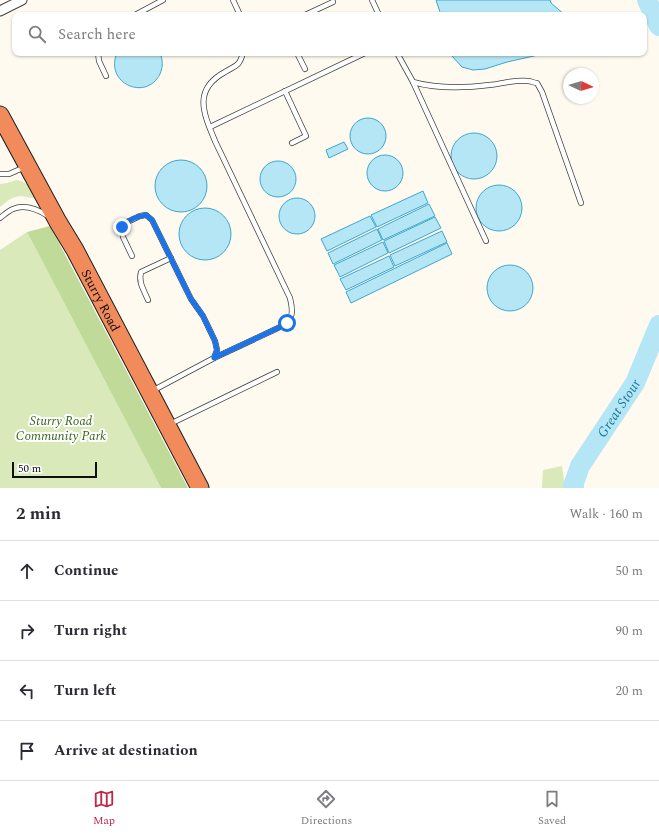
<!DOCTYPE html>
<html lang="en">
<head>
<meta charset="utf-8">
<style>
  body { margin:0; font-family:Spectral,serif; background:#f7f7f7; color:#2b2b33 }
  .compass { position:absolute; left:563px; top:68px; width:36px; height:36px; border-radius:50%; background:#fff; box-shadow:0 1px 3px #0004; rotate:94deg }
  .scale { position:absolute; left:12px; bottom:10px; width:85px; box-sizing:border-box; padding-left:4px; border:2px solid #0e0e0e; border-top:0; font-size:11px; line-height:14px; white-space:nowrap; color:#0e0e0e; -webkit-text-stroke:3px #fff; paint-order:stroke }
  .stop { position:absolute; width:12px; height:12px; margin:-9px; border:3px solid #1a73e8; border-radius:50%; background:#fff }
  .stop.end { background:#1a73e8; border-color:#fff; box-shadow:0 1px 4px #0008 }
  .list { margin:0; padding:0; list-style:none }
  h2 { display:flex; justify-content:space-between; align-items:center; height:52px; margin:0; padding:0 16px; font-size:17px }
  h2 small { font-size:13px; font-weight:400; color:#7c7c81 }
  .list li { display:grid; grid-template-columns:26px 1fr auto; gap:12px; align-items:center; box-sizing:border-box; height:60px; padding:0 16px; border-top:1px solid #e1e1e2 }
  .list b { display:block; font-size:15px; white-space:nowrap }
  .list em { font-size:13px; font-style:normal; color:#7c7c81 }
  .icon { flex:none; width:22px; height:22px; fill:none; stroke:currentColor; stroke-width:2; stroke-linecap:round; stroke-linejoin:round }
  .map { position:relative; flex:none; width:659px; height:488px; overflow:hidden }
  .search { position:absolute; background:#fff; box-shadow:0 1px 3px #0004; left:12px; right:12px; top:12px; height:44px; display:flex; align-items:center; gap:10px; box-sizing:border-box; padding:0 14px; border-radius:8px; color:#7c7c81; font-size:15px }
  .sheet { height:292px; background:#fff }
  nav { display:flex; justify-content:space-around; align-items:center; box-sizing:border-box; height:56px; border-top:1px solid #e1e1e2; background:#fff; font-size:11px; color:#7c7c81 }
  nav a { display:grid; justify-items:center; gap:2px }
  nav .on { color:#bd2844 }
  .map>svg:first-child { display:block }
  .green { fill:#d9e9ba }
  .forest { fill:#bfda99 }
  .water { fill:#b5e6f5; stroke:#3da7cc }
  .lines { fill:none; stroke-linecap:round; stroke-linejoin:round }
  .river { stroke:#b5e6f5; stroke-width:20 }
  .lane-casing { stroke:#414141; stroke-width:6 }
  .street-casing { stroke:#414141; stroke-width:11 }
  .highway-casing { stroke:#1f1f1f; stroke-width:19 }
  .lane { stroke:#fff; stroke-width:4.5 }
  .street { stroke:#fff; stroke-width:9 }
  .highway { stroke:#f28b5b; stroke-width:17 }
  .route { stroke:#1a73e8; stroke-width:5 }
  .labels { text-anchor:middle; stroke-width:4; stroke-linejoin:round; paint-order:stroke }
  .street-label { font-size:13px; fill:#0e0e0e; stroke:#fff }
  .park-label { font-size:13px; font-style:italic; fill:#38661f; stroke:#fff }
  .water-label { font-size:14px; font-style:italic; fill:#19779f; stroke:#fff }
</style>
</head>
<body>
<div class="map">
<svg width="659" height="488" viewBox="0 0 659 488">
  <rect width="100%" height="100%" fill="#fffaf0"/>
  <g class="green">
    <path d="M16,180l6,1 4,3 2,-2 9,17c-20,-4 -21,-5 -37,8v-23l7,-1z"/>
    <polygon points="27,232 161,488 0,488 0,250"/>
    <polygon points="562,466 565,488 542,488 543,470"/>
  </g>
  <polygon class="forest" points="50,226 188,488 161,488 27,232"/>
  <g class="water">
    <polygon points="436,0 550,0 551,3 565,15 441,15"/>
    <path d="M117,53h43c3,7 3,14 0,21 -14,28 -56,9 -43,-21z"/>
    <polygon points="451,53 547,53 507,62 485,69 473,70 462,67 451,55"/>
    <circle cx="368" cy="136" r="18"/>
    <circle cx="474" cy="156" r="23"/>
    <polygon points="344,142 348,149 329,158 326,150"/>
    <circle cx="385" cy="173" r="18"/>
    <circle cx="181" cy="186" r="26"/>
    <circle cx="278" cy="179" r="18"/>
    <circle cx="499" cy="208" r="23"/>
    <polygon points="423,191 428,203 377,227 371,215"/>
    <circle cx="297" cy="216" r="18"/>
    <polygon points="429,204 435,216 383,240 378,229"/>
    <circle cx="205" cy="234" r="26"/>
    <polygon points="370,216 376,227 327,251 321,239"/>
    <polygon points="435,217 441,228 389,253 384,241"/>
    <polygon points="377,229 382,240 333,264 328,253"/>
    <polygon points="442,231 447,242 395,266 390,255"/>
    <polygon points="383,242 388,253 340,277 334,265"/>
    <polygon points="447,243 452,254 351,303 346,292"/>
    <polygon points="389,256 394,267 346,290 340,279"/>
    <circle cx="510" cy="288" r="23"/>
  </g>
  <g class="lines">
    <g class="river">
      <polyline points="647,0 659,26"/>
      <path id="s1" d="M574,488l-1,-2 7,-20 55,-83 24,-58"/>
    </g>
    <g class="lane-casing">
      <g id="lane">
        <polyline points="233,0 240,15"/>
        <polyline points="372,0 379,15"/>
        <polyline points="135,15 163,0"/>
        <polyline points="305,15 333,2"/>
        <polyline points="98,53 99,61 106,76"/>
        <polyline points="297,53 305,69"/>
        <path d="M397,53l16,29c24,7 51,6 76,3 13,-1 27,-6 39,-4 3,0 6,2 9,2l5,9 39,111"/>
        <polyline points="413,82 486,241"/>
        <polyline points="285,91 306,136 292,143"/>
        <polyline points="210,127 365,53"/>
        <polyline points="0,174 9,174 25,167"/>
        <path d="M0,218c4,-3 8,-7 13,-9 12,-5 24,0 35,7"/>
        <polyline points="132,256 123,237 122,227 125,223 140,216 146,215 152,220 191,299 203,316 215,341 217,350 214,358 152,391"/>
        <path d="M148,300c-4,-10 -10,-18 -7,-28l30,-14"/>
        <path d="M214,358l64,-30c15,-9 16,-13 12,-30l-75,-157c-11,-27 -23,-51 10,-69 11,-7 14,-5 18,-19"/>
        <polyline points="170,424 277,372"/>
      </g>
    </g>
    <g class="street-casing">
      <polyline id="street" points="0,11 22,0"/>
    </g>
    <g class="highway-casing">
      <g id="highway">
        <path id="s2" d="M0,115l58,107 17,28 125,238"/>
      </g>
    </g>
    <use href="#lane" class="lane"/>
    <use href="#street" class="street"/>
    <use href="#highway" class="highway"/>
  </g>
  <g class="lines">
    <path class="route" d="M122,227c5,-7 16,-11 24,-12l6,5 39,79 12,17 12,25 2,9 -3,8 64,-30 9,-5"/>
  </g>
  <g class="labels">
    <g class="street-label">
      <text dy="5" stroke="none"><textPath href="#s2" startOffset="211">Sturry Road</textPath></text>
    </g>
    <g class="park-label">
      <text x="61" y="425">Sturry Road<tspan x="61" dy="15">Community Park</tspan></text>
    </g>
    <g class="water-label">
      <text dy="5" stroke="none"><textPath href="#s1" startOffset="93">Great Stour</textPath></text>
    </g>
  </g>
</svg>
<svg class="compass" viewBox="-18 -18 36 36"><path d="M0-13l5 13h-10z" fill="#e53935"/><path d="M0 13l5-13h-10z" fill="#7c7c81"/></svg>
<div class="scale">50 m</div>
<div class="stop" style="left:287px;top:323px"></div>
<div class="stop end" style="left:122px;top:227px"></div>
<div class="search"><svg class="icon" aria-label="search" viewBox="0 0 24 24"><circle cx="10" cy="10" r="6"/><path d="M15 15l6 6"/></svg>Search here</div>
</div>
<section class="sheet">
<h2>2 min<small>Walk · 160 m</small></h2>
<ul class="list">
<li><svg class="icon" aria-label="ahead" viewBox="0 0 24 24"><path d="M12 20V5M6 11l6-6 6 6"/></svg><div><b>Continue</b></div><em>50 m</em></li>
<li><svg class="icon" aria-label="right" viewBox="0 0 24 24"><path d="M7 20v-9h11M14 6l5 5-5 5"/></svg><div><b>Turn right</b></div><em>90 m</em></li>
<li><svg class="icon" aria-label="left" viewBox="0 0 24 24"><path d="M17 20v-9H6M10 6l-5 5 5 5"/></svg><div><b>Turn left</b></div><em>20 m</em></li>
<li><svg class="icon" aria-label="arrive" viewBox="0 0 24 24"><path d="M6 21V4h12l-3 4 3 4H6"/></svg><div><b>Arrive at destination</b></div></li>
</ul>
</section>
<nav>
<a class="on"><svg class="icon" aria-label="map" viewBox="0 0 24 24"><path d="M3 6l6-2 6 2 6-2v14l-6 2-6-2-6 2zM9 4v14M15 6v14"/></svg>Map</a>
<a><svg class="icon" aria-label="directions" viewBox="0 0 24 24"><path d="M12 3l9 9-9 9-9-9zM9 14v-3h6M13 9l2 2-2 2"/></svg>Directions</a>
<a><svg class="icon" aria-label="saved" viewBox="0 0 24 24"><path d="M7 4h10v16l-5-4-5 4z"/></svg>Saved</a>
</nav>
</body>
</html>
